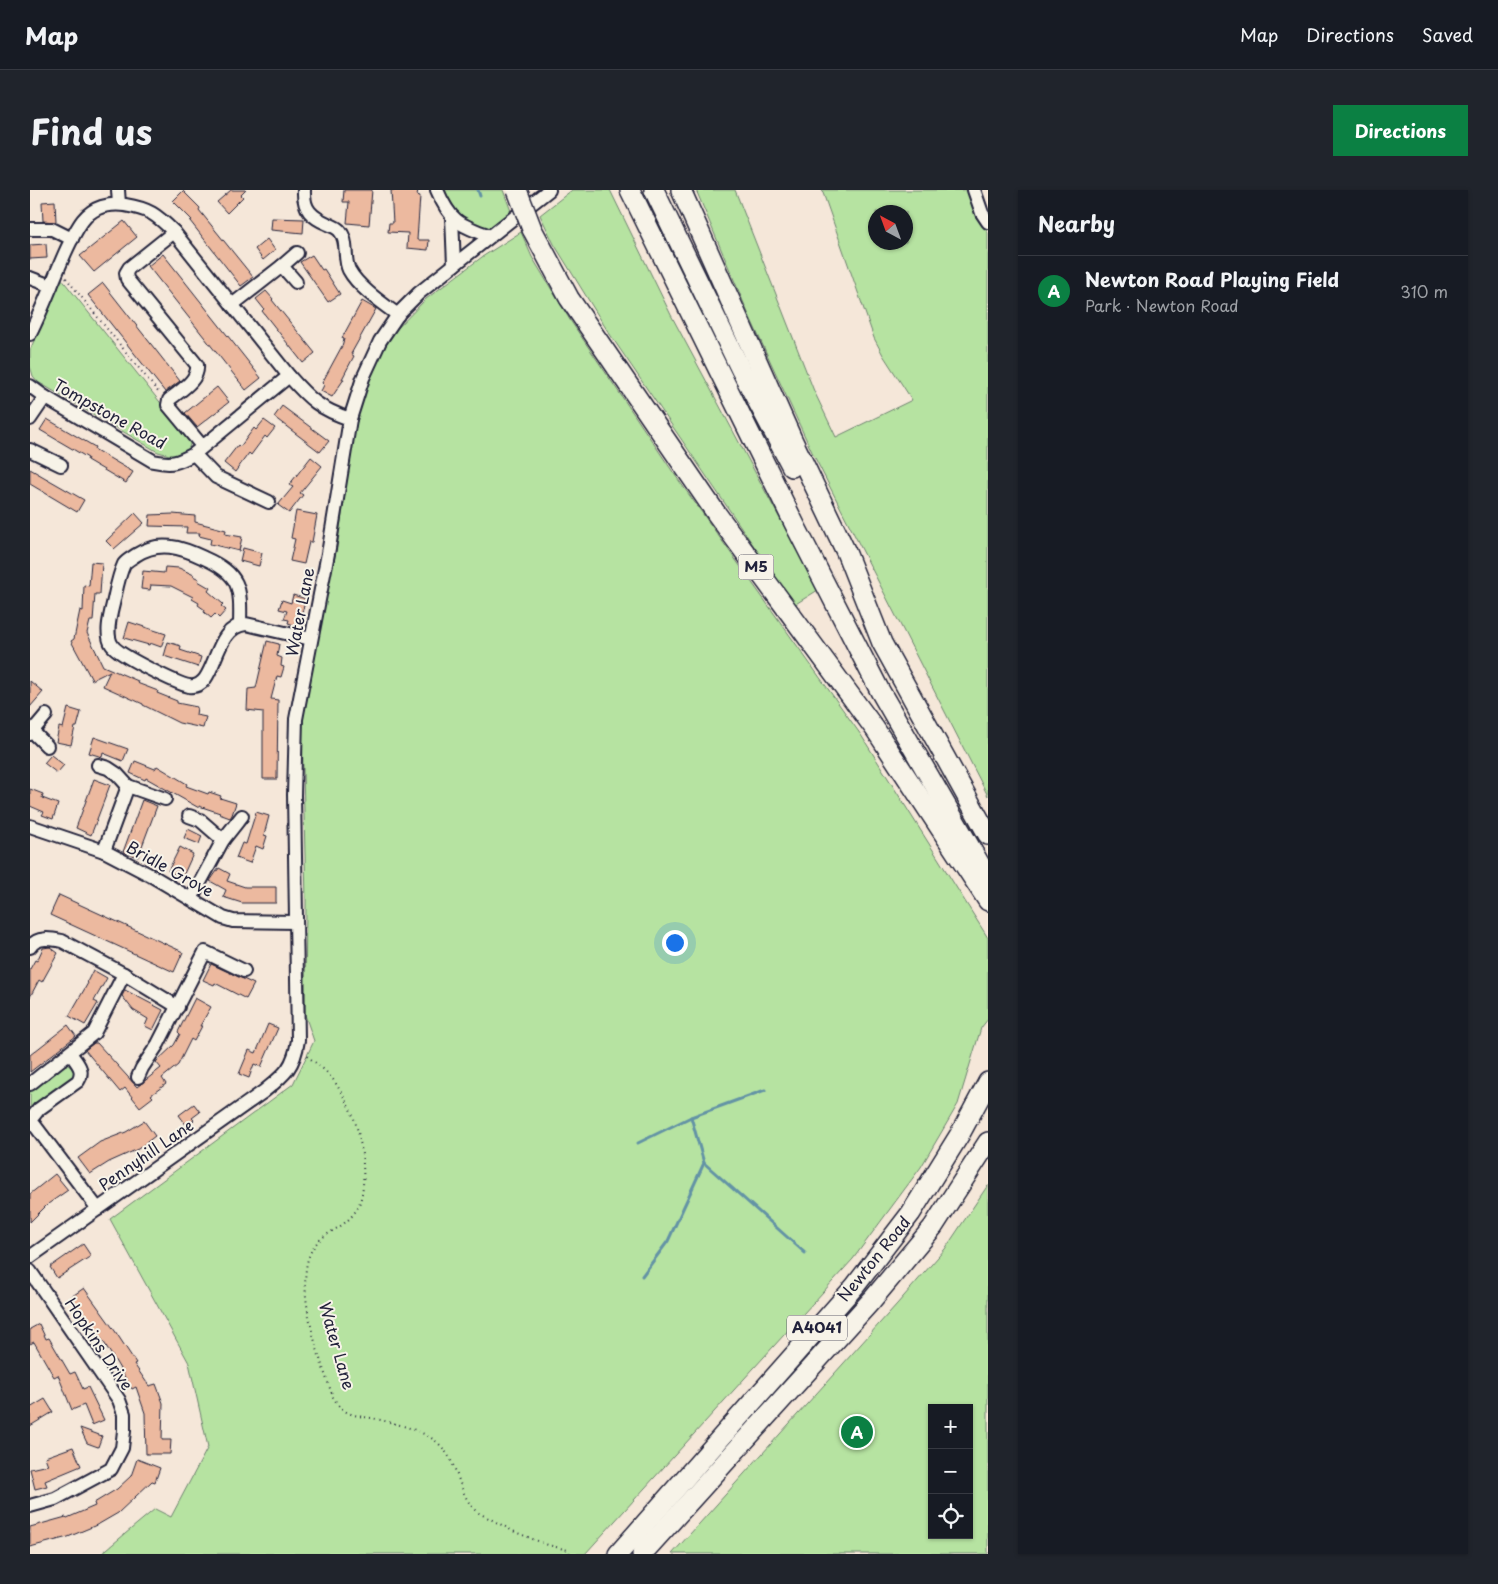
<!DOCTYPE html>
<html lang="en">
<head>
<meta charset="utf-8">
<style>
  body { margin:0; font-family:"Playpen Sans",sans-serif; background:#20242c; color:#f1f3f6 }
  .controls { position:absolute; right:15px; bottom:15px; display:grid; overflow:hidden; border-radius:0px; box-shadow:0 1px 4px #0004 }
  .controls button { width:45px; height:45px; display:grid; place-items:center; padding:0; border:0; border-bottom:1px solid #363941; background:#171b24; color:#f1f3f6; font:25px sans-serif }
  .compass { position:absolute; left:838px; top:15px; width:45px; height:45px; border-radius:50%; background:#171b24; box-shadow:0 1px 4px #0004; rotate:319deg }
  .you { position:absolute; left:644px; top:752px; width:18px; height:18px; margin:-12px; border:4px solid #fff; border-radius:50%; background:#1a73e8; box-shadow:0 0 0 8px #1a73e833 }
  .badge { display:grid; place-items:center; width:32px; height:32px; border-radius:50%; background:#0b8043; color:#fff; font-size:16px; font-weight:700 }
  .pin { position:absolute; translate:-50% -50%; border:2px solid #fff; box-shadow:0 1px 5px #0006 }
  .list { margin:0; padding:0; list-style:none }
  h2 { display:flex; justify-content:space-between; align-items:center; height:65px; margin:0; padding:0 20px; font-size:21px }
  h2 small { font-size:16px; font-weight:400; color:#9ea1a6 }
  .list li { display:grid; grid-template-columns:32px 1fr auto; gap:15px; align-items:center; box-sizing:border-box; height:70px; padding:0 20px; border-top:1px solid #363941 }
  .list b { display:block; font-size:19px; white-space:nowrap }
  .list p { margin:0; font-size:16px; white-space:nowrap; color:#9ea1a6 }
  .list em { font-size:16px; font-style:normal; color:#9ea1a6 }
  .icon { flex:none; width:28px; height:28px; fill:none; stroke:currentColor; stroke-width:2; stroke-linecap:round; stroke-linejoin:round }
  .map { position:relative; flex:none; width:958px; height:1364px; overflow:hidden; border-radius:0px }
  header { display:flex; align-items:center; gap:30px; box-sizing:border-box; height:70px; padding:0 25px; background:#171b24; border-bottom:1px solid #363941 }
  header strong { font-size:24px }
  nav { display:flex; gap:28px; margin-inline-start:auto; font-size:18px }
  .intro { display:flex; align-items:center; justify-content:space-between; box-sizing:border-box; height:120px; padding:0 30px }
  h1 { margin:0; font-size:35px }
  .button { padding:12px 22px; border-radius:0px; background:#0b8043; color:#fff; font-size:18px; font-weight:700 }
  main { display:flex; gap:30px; padding:0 30px }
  aside { flex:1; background:#171b24; border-radius:0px; box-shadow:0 1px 4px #0004 }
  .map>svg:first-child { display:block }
  .green { fill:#b6e3a1; stroke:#6c826e; fill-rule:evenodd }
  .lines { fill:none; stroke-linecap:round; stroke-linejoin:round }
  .stream { stroke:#6393a5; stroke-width:3 }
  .building { fill:#ecb99f; stroke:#22223b }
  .minor-casing { stroke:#22223b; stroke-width:16 }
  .highway-casing { stroke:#22223b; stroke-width:22 }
  .path { stroke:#22223b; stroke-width:2; stroke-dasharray:1 4; stroke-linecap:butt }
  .minor { stroke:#f7f3e8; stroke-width:12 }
  .highway { stroke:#f7f3e8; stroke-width:19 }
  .highway-bridge-casing { stroke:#22223b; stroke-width:22; stroke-linecap:butt }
  .highway-bridge { stroke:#f7f3e8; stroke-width:19 }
  .labels { text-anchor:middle; stroke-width:4; stroke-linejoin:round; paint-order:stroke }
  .shield { fill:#f7f3e8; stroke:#62616f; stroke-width:1 }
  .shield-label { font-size:15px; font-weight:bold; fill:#22223b }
  .street-label { font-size:16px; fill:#22223b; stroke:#f7f3e8 }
</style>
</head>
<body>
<header>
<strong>Map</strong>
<nav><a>Map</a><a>Directions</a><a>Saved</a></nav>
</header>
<div class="intro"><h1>Find us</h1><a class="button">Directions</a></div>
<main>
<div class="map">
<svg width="958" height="1364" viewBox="0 0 958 1364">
  <rect width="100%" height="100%" fill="#f5e7d9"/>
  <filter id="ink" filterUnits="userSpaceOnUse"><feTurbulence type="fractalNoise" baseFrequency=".02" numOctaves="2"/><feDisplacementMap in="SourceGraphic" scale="10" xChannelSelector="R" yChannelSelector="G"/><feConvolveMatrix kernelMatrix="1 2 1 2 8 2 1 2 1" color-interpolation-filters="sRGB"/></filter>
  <g filter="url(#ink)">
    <g class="green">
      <polygon points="414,0 473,0 481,21 456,40 430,26"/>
      <polygon points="542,0 580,0 641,125 788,400 764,415 577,140 524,54 510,25"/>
      <path d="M666,0h39l79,201 22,46 76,-37 -29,-45 -9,-17 -52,-148h147l8,24 11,19v563l-176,-344 -64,-139zM846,22h30v30h-30z"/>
      <polygon points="491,42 502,67 540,130 645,285 831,545 958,748 958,829 951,838 928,914 891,977 823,1069 555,1364 71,1364 125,1319 141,1327 178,1257 159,1173 80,1029 263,894 284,851 275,825 276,711 272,534 286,452 307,358 313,318 319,261 329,214 345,176 362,144 396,109 452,67"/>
      <polygon points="31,88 161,251 158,261 144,266 128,262 8,192 3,186 0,176 0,160"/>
      <polygon points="38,875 45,880 47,884 0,921 0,902 33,876"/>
      <path d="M958,995v369h-316l225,-250 48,-55zM902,1218h37v127h-37z"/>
    </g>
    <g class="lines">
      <g class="stream">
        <polyline points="448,0 450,6"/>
        <polyline points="661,927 674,973 775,1063"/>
        <polyline points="608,953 661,927 735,900"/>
        <polyline points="612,1086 638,1051 674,973"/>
      </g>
    </g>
    <g class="building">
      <polygon points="201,0 216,0 211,5 213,7 197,23 187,12"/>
      <polygon points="314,0 342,0 339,35 317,33 319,12 313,12"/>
      <polygon points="361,0 388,0 387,5 390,6 387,50 399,50 398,60 377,58 378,43 358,42 359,33 363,33"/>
      <polygon points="153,1 170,18 169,20 223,87 211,96 160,31 162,30 143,11"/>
      <polygon points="25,11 26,32 13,31 12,12"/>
      <polygon points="242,28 274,29 273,43 241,40"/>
      <polygon points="94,31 107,47 64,82 50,66"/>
      <polygon points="237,49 245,60 233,70 225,59"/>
      <polygon points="16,54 17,68 0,69 0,55"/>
      <polygon points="133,64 231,188 216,200 118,76"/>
      <polygon points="282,65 292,80 294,79 310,104 298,112 270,72"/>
      <polygon points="73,93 150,191 135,202 58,105"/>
      <polygon points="236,101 243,109 242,110 285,163 273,173 232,121 234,119 226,109"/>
      <polygon points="332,111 346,119 321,164 324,166 312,189 314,189 302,207 291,201 294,195 292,193 312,156 314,149 312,148"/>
      <polygon points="187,197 199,212 167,237 155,223"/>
      <polygon points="252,216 299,251 290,262 244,227"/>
      <polygon points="17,229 65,257 64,259 103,282 96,293 57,270 58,268 10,240"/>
      <polygon points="234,230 245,238 237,248 235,246 221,265 219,263 205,282 194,273 208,255 210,257 224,238 226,240"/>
      <polygon points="281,267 292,276 270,303 273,305 259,323 248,315 263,297 259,295"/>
      <polygon points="0,279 54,310 47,322 0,294"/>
      <polygon points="266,321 287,325 282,352 279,352 274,374 260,371 265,349 261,348"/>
      <polygon points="105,323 114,333 84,359 76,351"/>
      <polygon points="143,324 165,326 165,332 196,340 195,344 212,347 209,361 180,354 181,349 169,346 170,343 156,343 157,337 119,336 120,325"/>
      <polygon points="213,358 232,363 229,376 210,371"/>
      <polygon points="61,372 72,373 70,404 65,404 63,431 60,431 57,443 73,476 108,491 107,493 128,501 127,503 147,511 147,513 167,517 166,525 176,527 173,538 149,533 113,515 113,514 73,496 80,481 62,490 41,451 44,449 50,420 53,421 54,395 59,396"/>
      <polygon points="135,377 149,378 164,385 163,386 169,389 168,391 180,398 178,401 193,414 191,416 196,420 189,428 185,424 181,428 174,422 175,420 168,415 169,413 162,409 163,407 141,396 121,395 120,400 111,399 113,381 134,383"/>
      <polygon points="263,405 276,409 268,436 258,433 259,430 254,429 257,421 249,419 252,410 261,413"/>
      <polygon points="99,432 136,444 131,457 120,453 119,455 94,448"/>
      <polygon points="237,451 249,454 247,466 252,468 251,476 254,477 251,487 247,486 241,509 248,510 247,589 233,589 233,522 217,520 218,499 226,498"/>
      <polygon points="138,452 151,456 150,460 171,467 168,477 134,466"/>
      <polygon points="0,491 13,502 0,517"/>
      <polygon points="38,518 51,522 47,537 45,537 41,555 26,552 29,537 33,538"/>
      <polygon points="64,547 98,559 93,571 73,563 72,567 59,563"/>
      <polygon points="21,565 34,575 27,583 14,573"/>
      <polygon points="105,571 125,579 127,576 157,594 156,596 178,604 179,602 191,606 190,608 206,613 202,625 200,628 189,624 190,623 169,616 169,618 116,588 115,590 100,583"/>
      <polygon points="64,589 80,595 61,645 46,638"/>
      <polygon points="0,599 13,604 12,608 28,614 23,629 12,625 14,622 0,616"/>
      <polygon points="112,610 127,616 108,667 93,662"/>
      <polygon points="226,622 239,626 234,645 237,646 233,659 226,656 220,673 206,668 212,653 216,654"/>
      <polygon points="158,639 172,646 169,654 154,648"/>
      <polygon points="150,657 163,664 152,688 138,681"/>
      <polygon points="189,678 200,684 197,691 215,697 246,697 246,713 212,713 193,707 196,700 180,691"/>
      <polygon points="29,705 153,762 144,782 20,725"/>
      <polygon points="20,757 28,763 12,792 9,790 0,807 0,779 5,770 7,771 13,758"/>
      <polygon points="181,774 224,794 216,809 185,793 184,795 173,790"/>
      <polygon points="63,780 77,788 64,811 68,813 55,835 39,826 58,793 57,792"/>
      <polygon points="95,800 133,820 123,840 115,836 118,829 103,820 92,806"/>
      <polygon points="165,808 181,817 170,836 172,836 164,851 161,849 148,875 132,888 136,894 121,905 123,907 110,917 95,898 90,902 55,860 64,853 67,853 107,897 131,878 126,872 144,855 150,844 148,842"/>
      <polygon points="238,834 248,838 231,877 224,874 219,888 209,884 219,860 226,863"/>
      <polygon points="38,835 46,846 0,882 0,865"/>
      <polygon points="164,914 170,922 162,928 164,930 157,936 149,925"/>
      <polygon points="114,931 125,946 108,959 79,972 60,984 48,968 70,952 96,942"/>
      <polygon points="25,984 38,1000 18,1014 0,1032 0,1004"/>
      <polygon points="53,1054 61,1066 27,1088 20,1077"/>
      <polygon points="54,1098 85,1141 106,1173 104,1174 119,1196 126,1194 133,1213 132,1250 141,1250 140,1264 116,1264 115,1223 106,1197 102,1199 75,1154 41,1107"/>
      <polygon points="9,1134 16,1149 19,1148 40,1184 45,1182 53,1199 58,1197 74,1230 62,1235 54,1215 42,1220 28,1185 24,1187 4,1152 0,1154 0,1139"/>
      <polygon points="15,1209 23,1222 0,1236 0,1218"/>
      <polygon points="50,1238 72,1246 68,1257 57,1253"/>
      <polygon points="43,1257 51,1276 15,1291 17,1296 5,1299 0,1279 18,1275 15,1267"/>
      <polygon points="107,1269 130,1278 125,1292 122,1291 88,1323 69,1334 38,1347 0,1357 0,1337 36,1327 37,1328 65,1316 64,1313 87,1299 101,1286"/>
    </g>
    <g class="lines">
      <g class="minor-casing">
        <g id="minor">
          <polyline points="88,0 89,14"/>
          <path d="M274,0c-1,20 8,27 24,34 4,2 8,3 11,6 10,10 4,28 10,40 9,17 34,34 49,45"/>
          <path d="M407,0c13,31 22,35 53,46"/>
          <polyline points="944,0 952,23 958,32"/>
          <polyline points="422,27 424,75"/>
          <polyline points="0,39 22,39 42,49"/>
          <path d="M144,42l-45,36 -3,5 1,6 70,86c2,16 -18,26 -28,35l-1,5 34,41"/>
          <polyline points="252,76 266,92"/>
          <polyline points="0,88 21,96"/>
          <polyline points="202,115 252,76 267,63"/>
          <path d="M0,144c13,-26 23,-54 35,-81 5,-11 11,-24 18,-33 10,-13 26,-17 42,-15 24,4 31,9 49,27l115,144c21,24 31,33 61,43"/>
          <path d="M0,196l15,11 108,64c19,4 24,2 41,-7l95,-78"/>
          <polyline points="0,229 15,207"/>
          <polyline points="0,260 31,275"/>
          <polyline points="164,264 186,287 239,312"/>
          <path d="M210,434c1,-37 0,-50 -36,-66 -23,-11 -45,-18 -68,-3 -4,3 -9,5 -12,9 -6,13 -8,27 -11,40 -3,12 -8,31 -1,41 6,10 66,39 77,41 29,4 22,-59 57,-62l65,15"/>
          <polyline points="3,542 17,556"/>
          <polyline points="0,544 16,525"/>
          <polyline points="68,575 78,578 87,584 98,596 135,609"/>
          <polyline points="159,626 170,630 193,650"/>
          <polyline points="0,636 74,661 122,686 193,728 203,731 266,732"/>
          <polyline points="74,661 98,596"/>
          <polyline points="161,709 193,650 212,626"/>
          <path d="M0,757c7,-11 22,-8 32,-6l62,33 54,33"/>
          <polyline points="108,887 112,878 128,854 175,762 214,781"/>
          <polyline points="0,894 64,843 94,784"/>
          <polyline points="0,929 68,1019"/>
          <path d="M1,929l8,-10 39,-28c7,-11 -1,-18 -8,-28"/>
          <path d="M0,1067l233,-165c21,-17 31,-24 35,-52l-4,-245 2,-76 33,-171 21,-129 13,-41 17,-37 19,-28 20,-20 35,-28 95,-75"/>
          <polyline points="0,1081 89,1210 94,1224 94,1241 92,1258 81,1279 25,1309 0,1316"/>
        </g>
      </g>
      <g class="highway-casing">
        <g id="highway">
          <polyline points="600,0 765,335 850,501 958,688"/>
          <polyline points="624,0 711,180 762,277"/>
          <polyline points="651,0 762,249 816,362 852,453 958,645"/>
          <polyline points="502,39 539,108 686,323 845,539 958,711"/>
          <polyline points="588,1364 825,1096 881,1023 930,944 958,892"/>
          <polyline points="612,1364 842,1110 903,1037 958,952"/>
        </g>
      </g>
      <g class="path">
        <polyline points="36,88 129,203"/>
        <path d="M277,866c10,8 20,15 28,26 6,10 13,22 18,34 9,22 17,76 2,96 -16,23 -40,18 -48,51 -8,39 13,97 26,134 3,5 7,11 12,14 8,5 18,6 27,7 17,4 36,8 52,16 38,18 29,56 53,78l38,20 33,13 20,5 2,4"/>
      </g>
      <use href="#minor" class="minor"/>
      <use href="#highway" class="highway"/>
      <g class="highway-bridge-casing">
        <polyline id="highway-bridge" points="487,0 502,39"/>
      </g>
      <use href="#highway-bridge" class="highway-bridge"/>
    </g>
  </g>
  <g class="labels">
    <g class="shield">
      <rect x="708.5" y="364.5" width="35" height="25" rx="4"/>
      <rect x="757" y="1125.5" width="60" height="25" rx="4"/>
    </g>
    <g class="shield-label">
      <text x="726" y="382">M5</text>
      <text x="787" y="1143">A4041</text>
    </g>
    <g class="street-label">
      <text transform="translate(80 224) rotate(29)" y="6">Tompstone Road</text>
      <text transform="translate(270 422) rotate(-79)" y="6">Water Lane</text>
      <text transform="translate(140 679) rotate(29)" y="6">Bridle Grove</text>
      <text transform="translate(116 965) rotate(-35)" y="6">Pennyhill Lane</text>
      <text transform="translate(844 1069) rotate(-51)" y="6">Newton Road</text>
      <text transform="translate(69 1154) rotate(56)" y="6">Hopkins Drive</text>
      <text transform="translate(307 1156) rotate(74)" y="6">Water Lane</text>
    </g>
  </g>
</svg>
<div class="controls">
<button>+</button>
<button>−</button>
<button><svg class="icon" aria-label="locate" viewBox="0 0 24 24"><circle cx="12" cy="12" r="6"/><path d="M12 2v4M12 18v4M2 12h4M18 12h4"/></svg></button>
</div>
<svg class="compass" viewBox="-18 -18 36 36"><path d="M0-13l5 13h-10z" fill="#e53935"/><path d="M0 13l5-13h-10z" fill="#9ea1a6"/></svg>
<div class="you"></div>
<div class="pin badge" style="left:827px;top:1242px">A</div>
</div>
<aside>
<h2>Nearby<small></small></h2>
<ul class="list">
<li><span class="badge">A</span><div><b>Newton Road Playing Field</b><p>Park · Newton Road</p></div><em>310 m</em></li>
</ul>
</aside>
</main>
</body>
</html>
